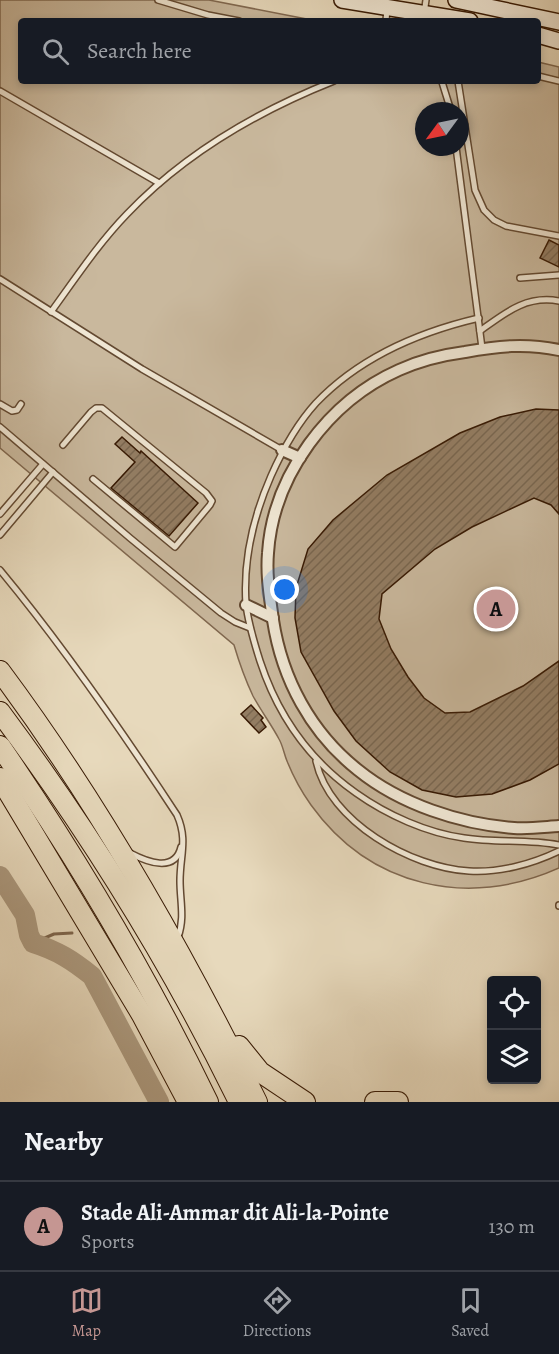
<!DOCTYPE html>
<html lang="en">
<head>
<meta charset="utf-8">
<style>
  body { margin:0; font-family:Alegreya,serif; background:#242831; color:#f1f3f6 }
  .controls { position:absolute; right:18px; bottom:18px; display:grid; overflow:hidden; border-radius:6px; box-shadow:0 3px 9px #0003 }
  .controls button { width:54px; height:54px; display:grid; place-items:center; padding:0; border:0; border-bottom:2px solid #363941; background:#171b24; color:#f1f3f6; font:30px sans-serif }
  .compass { position:absolute; left:415px; top:102px; width:54px; height:54px; border-radius:50%; background:#171b24; box-shadow:0 3px 9px #0003; rotate:237deg }
  .you { position:absolute; left:285px; top:590px; width:21px; height:21px; margin:-15px; border:4px solid #fff; border-radius:50%; background:#1a73e8; box-shadow:0 0 0 9px #1a73e833 }
  .badge { display:grid; place-items:center; width:39px; height:39px; border-radius:50%; background:#c59692; color:#111; font-size:20px; font-weight:700 }
  .pin { position:absolute; translate:-50% -50%; border:3px solid #fff; box-shadow:0 2px 6px #0006 }
  .list { margin:0; padding:0; list-style:none }
  h2 { display:flex; justify-content:space-between; align-items:center; height:78px; margin:0; padding:0 24px; font-size:26px }
  h2 small { font-size:20px; font-weight:400; color:#9ea1a6 }
  .list li { display:grid; grid-template-columns:39px 1fr auto; gap:18px; align-items:center; box-sizing:border-box; height:90px; padding:0 24px; border-top:2px solid #363941 }
  .list b { display:block; font-size:22px; white-space:nowrap }
  .list p { margin:0; font-size:20px; white-space:nowrap; color:#9ea1a6 }
  .list em { font-size:20px; font-style:normal; color:#9ea1a6 }
  .icon { flex:none; width:33px; height:33px; fill:none; stroke:currentColor; stroke-width:2; stroke-linecap:round; stroke-linejoin:round }
  .map { position:relative; flex:none; width:559px; height:1102px; overflow:hidden }
  .search { position:absolute; background:#171b24; box-shadow:0 3px 9px #0003; left:18px; right:18px; top:18px; height:66px; display:flex; align-items:center; gap:15px; box-sizing:border-box; padding:0 21px; border-radius:6px; color:#9ea1a6; font-size:22px }
  .sheet { height:168px; background:#171b24 }
  nav { display:flex; justify-content:space-around; align-items:center; box-sizing:border-box; height:84px; border-top:2px solid #363941; background:#171b24; font-size:16px; color:#9ea1a6 }
  nav a { display:grid; justify-items:center; gap:3px }
  nav .on { color:#c59692 }
  .map>svg:first-child { display:block }
  .pitch { fill:#c9b89d; stroke:#806850; stroke-width:1.5; fill-rule:evenodd }
  .lines { fill:none; stroke-linecap:round; stroke-linejoin:round }
  .stream { stroke:#7d654c; stroke-width:3 }
  .river { stroke:#ab987d; stroke-width:20 }
  .building { fill:url(#building-hatch); stroke:#371903; stroke-width:1.5 }
  .lane-casing { stroke:#634931; stroke-width:8 }
  .street-casing { stroke:#634931; stroke-width:14 }
  .secondary-casing { stroke:#371903; stroke-width:18 }
  .highway-casing { stroke:#371903; stroke-width:22 }
  .lane { stroke:#efe6d3; stroke-width:5 }
  .street { stroke:#efe6d3; stroke-width:10 }
  .secondary { stroke:#efe6d3; stroke-width:15 }
  .highway { stroke:#e7d9bc; stroke-width:20 }
</style>
</head>
<body>
<div class="map">
<svg width="559" height="1102" viewBox="0 0 559 1102">
  <defs>
    <pattern id="building-hatch" width="6" height="6" patternUnits="userSpaceOnUse" patternTransform="scale(1.5)"><rect width="6" height="6" fill="#937d63"/><path d="M-1 1l2-2M0 6l6-6M5 7l2-2" fill="none" stroke="#79664f"/></pattern>
  </defs>
  <rect width="100%" height="100%" fill="#e7d9bc"/>
  <filter id="stains"><feTurbulence type="fractalNoise" baseFrequency=".00333" numOctaves="4"/><feColorMatrix values="0 0 0 0 .2 0 0 0 0 .09 0 0 0 0 .02 0 0 0 .5 -.17"/></filter>
  <radialGradient id="worn" r=".72"><stop offset=".6" stop-color="#630" stop-opacity="0"/><stop offset="1" stop-color="#630" stop-opacity=".3"/></radialGradient>
  <path class="pitch" d="M0,0h209l108,21h-296v60h517v-19l21,5v801c-91,41 -189,19 -248,-63 -10,-14 -18,-29 -24,-44 -3,-7 -4,-15 -8,-22 -8,-15 -18,-28 -26,-43 -8,-17 -14,-34 -19,-51l-234,-197zM424,111h36v36h-36z"/>
  <g class="lines">
    <polyline class="stream" points="33,943 54,934 72,933"/>
    <path class="river" d="M0,876l25,39 4,20 4,8c25,8 39,17 59,33l67,126"/>
  </g>
  <g class="building">
    <polygon points="549,240 559,245 559,267 540,258"/>
    <polygon points="536,409 559,410 559,514 551,505 534,498 472,527 435,549 382,594 379,619 391,649 408,677 424,698 445,713 470,712 523,686 559,661 559,764 530,780 492,794 456,797 422,790 390,772 356,741 334,711 301,652 295,618 296,588 308,549 333,520 387,475 460,433 500,417"/>
    <polygon points="122,437 140,453 141,451 198,503 169,536 111,488 135,462 115,444"/>
    <polygon points="251,705 263,718 261,720 266,727 259,733 241,714"/>
  </g>
  <g class="lines">
    <g class="lane-casing">
      <g id="lane">
        <polyline points="158,0 208,15 239,21"/>
        <polyline points="386,21 387,8"/>
        <polyline points="423,21 426,0"/>
        <polyline points="538,76 559,81"/>
        <polyline points="458,81 475,190 484,210 494,220 506,226 559,236"/>
        <polyline points="442,82 451,111"/>
        <polyline points="0,91 159,183"/>
        <polyline points="456,147 482,348"/>
        <polyline points="520,278 559,275"/>
        <polyline points="0,279 142,369 282,450"/>
        <path d="M51,312c24,-33 47,-68 76,-98 58,-61 129,-102 207,-133"/>
        <path d="M479,318c-60,14 -120,40 -163,85 -20,22 -33,46 -45,73 -17,39 -28,84 -25,128 2,19 8,38 14,57 18,55 49,99 96,132 31,22 71,40 108,45 31,5 64,1 95,7"/>
        <path d="M480,331c25,-18 46,-36 79,-30"/>
        <polyline points="0,404 12,411 17,410 21,404"/>
        <polyline points="0,427 130,538 221,613 235,622 250,628"/>
        <polyline points="63,445 91,412 96,408 102,408 206,493 212,501 210,505 175,547 93,479"/>
        <polyline points="0,514 43,464"/>
        <polyline points="0,535 53,472"/>
        <path d="M0,570c64,77 122,161 177,245 11,25 3,40 3,66 0,20 5,37 -2,56"/>
        <path d="M316,761c13,61 96,107 153,110 30,2 63,-7 90,-20"/>
        <path d="M130,853c17,9 45,20 51,-6"/>
        <polyline points="559,905 559,906"/>
      </g>
    </g>
    <g class="street-casing">
      <g id="street">
        <path d="M559,350c-33,-7 -62,-4 -94,2 -23,3 -44,8 -66,18 -70,31 -126,105 -131,183 -2,23 2,44 5,67 9,59 38,113 85,150 42,34 102,54 156,58 15,1 30,-1 45,-2"/>
        <polyline points="282,450 300,458"/>
        <polyline points="246,605 273,618"/>
      </g>
    </g>
    <g class="secondary-casing">
      <g id="secondary">
        <polyline points="342,0 470,21"/>
        <polyline points="456,0 559,22"/>
        <polyline points="538,35 559,41"/>
      </g>
    </g>
    <g class="highway-casing">
      <g id="highway">
        <path d="M0,671c100,134 183,281 257,431"/>
        <path d="M0,712c91,122 172,253 239,390"/>
        <path d="M0,746c78,114 148,232 208,356"/>
        <polyline points="0,778 142,1015 188,1102"/>
        <polyline points="239,1046 260,1072 305,1102"/>
        <polyline points="375,1102 398,1102"/>
      </g>
    </g>
    <use href="#lane" class="lane"/>
    <use href="#street" class="street"/>
    <use href="#secondary" class="secondary"/>
    <use href="#highway" class="highway"/>
  </g>
  <rect width="100%" height="100%" filter="url(#stains)"/>
  <rect width="100%" height="100%" fill="url(#worn)"/>
</svg>
<div class="controls">
<button><svg class="icon" aria-label="locate" viewBox="0 0 24 24"><circle cx="12" cy="12" r="6"/><path d="M12 2v4M12 18v4M2 12h4M18 12h4"/></svg></button>
<button><svg class="icon" aria-label="layers" viewBox="0 0 24 24"><path d="M12 4l9 5-9 5-9-5zM3 14l9 5 9-5"/></svg></button>
</div>
<svg class="compass" viewBox="-18 -18 36 36"><path d="M0-13l5 13h-10z" fill="#e53935"/><path d="M0 13l5-13h-10z" fill="#9ea1a6"/></svg>
<div class="you"></div>
<div class="pin badge" style="left:496px;top:609px">A</div>
<div class="search"><svg class="icon" aria-label="search" viewBox="0 0 24 24"><circle cx="10" cy="10" r="6"/><path d="M15 15l6 6"/></svg>Search here</div>
</div>
<section class="sheet">
<h2>Nearby<small></small></h2>
<ul class="list">
<li><span class="badge">A</span><div><b>Stade Ali-Ammar dit Ali-la-Pointe</b><p>Sports</p></div><em>130 m</em></li>
</ul>
</section>
<nav>
<a class="on"><svg class="icon" aria-label="map" viewBox="0 0 24 24"><path d="M3 6l6-2 6 2 6-2v14l-6 2-6-2-6 2zM9 4v14M15 6v14"/></svg>Map</a>
<a><svg class="icon" aria-label="directions" viewBox="0 0 24 24"><path d="M12 3l9 9-9 9-9-9zM9 14v-3h6M13 9l2 2-2 2"/></svg>Directions</a>
<a><svg class="icon" aria-label="saved" viewBox="0 0 24 24"><path d="M7 4h10v16l-5-4-5 4z"/></svg>Saved</a>
</nav>
</body>
</html>
